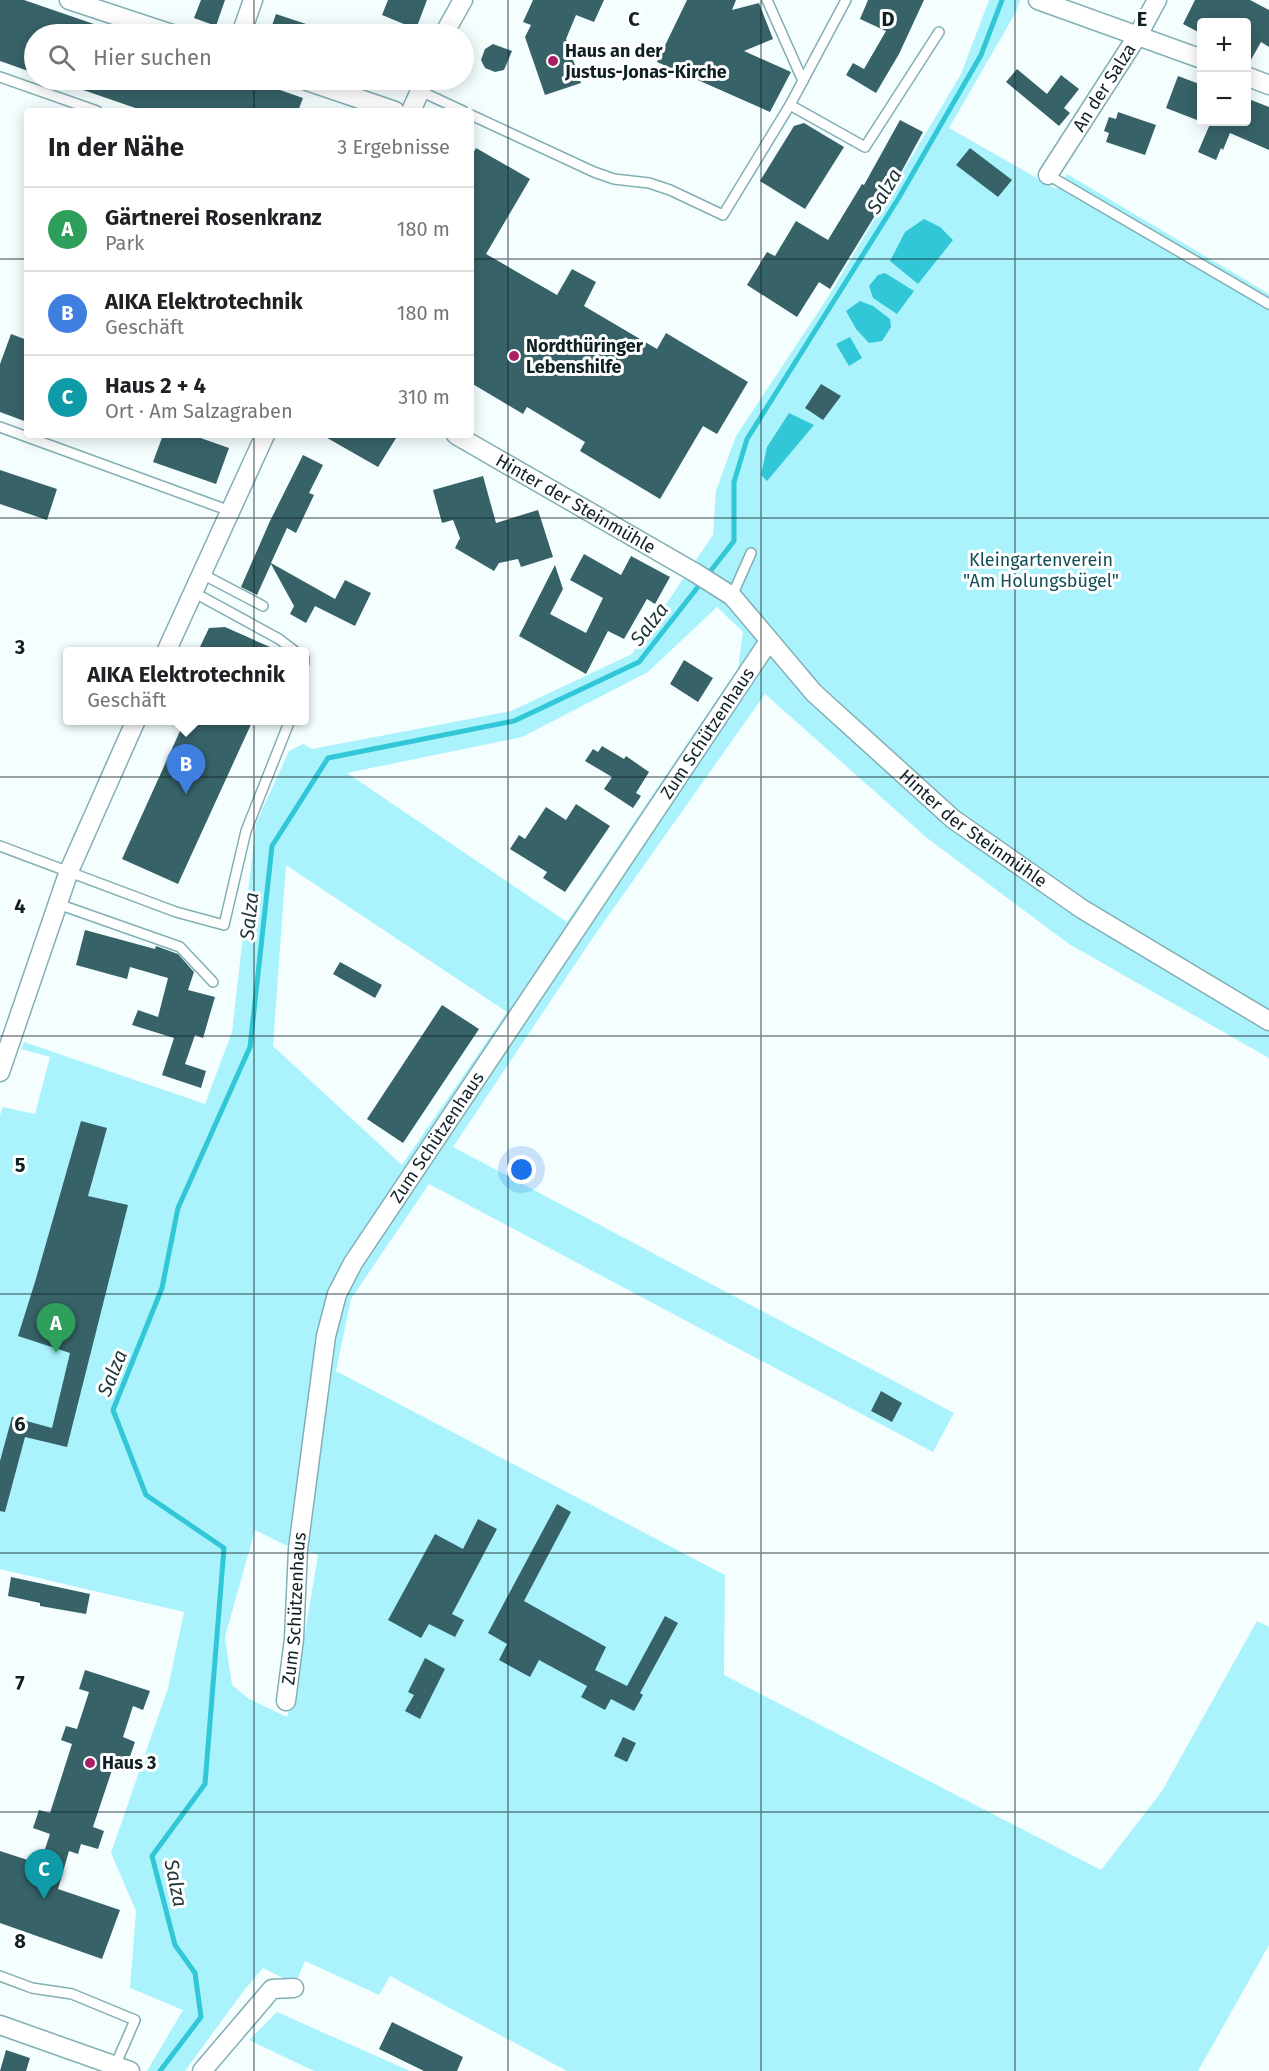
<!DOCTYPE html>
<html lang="de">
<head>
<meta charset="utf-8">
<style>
  body { margin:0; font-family:"Fira Sans",sans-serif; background:#f2f2f2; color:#202124 }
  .controls { position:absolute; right:18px; top:18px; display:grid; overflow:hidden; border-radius:6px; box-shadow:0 3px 15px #0003 }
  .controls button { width:54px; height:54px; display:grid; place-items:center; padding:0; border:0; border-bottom:2px solid #e0e0e0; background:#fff; color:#202124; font:30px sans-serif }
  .you { position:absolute; left:522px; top:1170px; width:21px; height:21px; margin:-15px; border:4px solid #fff; border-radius:50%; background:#1a73e8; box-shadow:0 0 0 9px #1a73e833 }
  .badge { display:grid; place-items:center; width:39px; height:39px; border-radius:50%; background:#111827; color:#fff; font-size:20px; font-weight:700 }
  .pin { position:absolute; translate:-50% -50px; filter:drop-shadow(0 2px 3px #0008) }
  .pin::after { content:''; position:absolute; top:32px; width:21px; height:18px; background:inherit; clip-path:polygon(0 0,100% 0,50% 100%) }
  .popup { position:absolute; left:63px; top:647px; width:246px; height:78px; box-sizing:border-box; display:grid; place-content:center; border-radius:6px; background:#fff; filter:drop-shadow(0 2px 4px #0005); font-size:20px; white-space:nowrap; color:#757577 }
  .popup b { font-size:22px; color:#202124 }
  .popup::after { content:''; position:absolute; left:50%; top:100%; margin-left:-12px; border:12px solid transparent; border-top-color:#fff }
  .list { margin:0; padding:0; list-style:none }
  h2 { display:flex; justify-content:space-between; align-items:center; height:78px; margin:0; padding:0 24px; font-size:26px }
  h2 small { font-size:20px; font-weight:400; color:#757577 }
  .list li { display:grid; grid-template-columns:39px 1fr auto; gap:18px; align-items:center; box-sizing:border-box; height:84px; padding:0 24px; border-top:2px solid #e0e0e0 }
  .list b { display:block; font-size:22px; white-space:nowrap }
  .list p { margin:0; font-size:20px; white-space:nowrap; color:#757577 }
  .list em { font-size:20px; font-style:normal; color:#757577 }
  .icon { flex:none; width:33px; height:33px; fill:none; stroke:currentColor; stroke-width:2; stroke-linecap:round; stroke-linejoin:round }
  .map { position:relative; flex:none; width:1269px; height:2071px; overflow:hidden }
  .search { position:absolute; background:#fff; box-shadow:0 3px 15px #0003; left:24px; top:24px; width:450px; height:66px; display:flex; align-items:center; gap:15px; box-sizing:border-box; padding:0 21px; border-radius:33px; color:#757577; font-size:22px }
  .panel { position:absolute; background:#fff; box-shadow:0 3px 15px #0003; left:24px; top:108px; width:450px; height:330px; border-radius:6px }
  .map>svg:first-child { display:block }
  .green { fill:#abf3fc; fill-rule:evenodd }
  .water { fill:#31c7d7 }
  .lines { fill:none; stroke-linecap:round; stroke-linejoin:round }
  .stream { stroke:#31c7d7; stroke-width:5 }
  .building { fill:#376368 }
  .service-casing { stroke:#82afb5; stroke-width:12 }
  .minor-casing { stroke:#82afb5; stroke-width:21 }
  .service { stroke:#fff; stroke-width:9 }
  .minor { stroke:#fff; stroke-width:18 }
  .grid { fill:none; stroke:#0f2124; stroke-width:1.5; stroke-opacity:0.55 }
  .poi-dot { fill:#a91f64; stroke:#fff; stroke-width:2 }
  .labels { text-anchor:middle; stroke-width:6; stroke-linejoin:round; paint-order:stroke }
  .poi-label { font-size:18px; font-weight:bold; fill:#0f2124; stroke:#fff; text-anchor:start }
  .street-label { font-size:18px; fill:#0f2124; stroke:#fff }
  .park-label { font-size:18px; fill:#124f56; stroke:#fff }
  .water-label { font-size:20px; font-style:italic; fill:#1f363a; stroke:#fff }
  .grid-label { font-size:20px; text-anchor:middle; font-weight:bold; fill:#0f2124; stroke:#fff; stroke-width:6; stroke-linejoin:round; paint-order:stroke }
</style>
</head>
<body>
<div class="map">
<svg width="1269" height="2071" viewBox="0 0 1269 2071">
  <rect width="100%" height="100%" fill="#f5feff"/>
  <g class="green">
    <path d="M989,0h31l-4,12 -67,116 107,61 11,-15 202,120v764l-200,-114 -142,-106 -162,-144 -171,242 -141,211 501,266 -21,39 -504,-268 -78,115 -15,72 389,204 -1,100 377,195 61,-79 95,-170 12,6v318l-71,126h-631l-177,-95 -11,19 -74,-34 -10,23 -32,-16 -18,21 -60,82h-38l36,-61 -53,-22 6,-77 -25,-58 57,-165 16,-76 -184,-43v-454l3,-8 32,7 15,-57 -29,-8 3,-7 181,62 27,-72 24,-209 33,-72 14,-7 9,5 199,-38 121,-57 81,-119 3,-44 20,-55 94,-142 131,-220zM717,607l26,25 -5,36 -171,254 -220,-149 175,-36 126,-65zM286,865l221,147 -105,153 -129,-119zM255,1530l30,15 33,10 -21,124 -10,38 -38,-18 -17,-14 -7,-48z"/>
    <polygon points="277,2012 410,2071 314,2071 249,2040"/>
  </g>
  <g class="water">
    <polygon points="924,219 940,227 953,240 918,284 890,261 905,232"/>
    <polygon points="885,273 914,291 897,314 873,298 869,286 878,275"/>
    <polygon points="860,301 873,306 890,319 891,327 882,341 869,343 856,329 846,311"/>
    <polygon points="850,337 862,358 849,366 836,344"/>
    <polygon points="789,413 814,425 767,481 761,475 767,447"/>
  </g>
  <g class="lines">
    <polyline class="stream" points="160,2071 201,2017 195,1973 175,1945 152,1856 205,1784 224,1548 146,1495 113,1410 162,1288 178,1208 250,1047 272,846 328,758 514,721 639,662 734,541 734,482 747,439 898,199 981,55 1002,0"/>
  </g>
  <g class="building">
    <polygon points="0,0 24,0 117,32 116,34 34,34 34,73 0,61"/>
    <polygon points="201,0 225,0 216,26 194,18"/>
    <polygon points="388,0 427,0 416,29 382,15"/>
    <polygon points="533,0 604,0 594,22 576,15 566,39 581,83 545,95 525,37 531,25 523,22"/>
    <polygon points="687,0 736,0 732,10 759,3 773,39 744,51 791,72 770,112 657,62"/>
    <polygon points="868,0 924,0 899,54 876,93 846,75 853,63 864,69 886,31 860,19"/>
    <polygon points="1195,0 1250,0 1269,10 1269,47 1261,42 1248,65 1246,65 1246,22 1202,22 1202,34 1183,24"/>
    <polygon points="276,14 330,32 330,34 269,34"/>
    <polygon points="493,44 512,51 504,70 495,72 485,68 481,60 485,49"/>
    <polygon points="1017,69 1047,94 1061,75 1079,89 1064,108 1070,113 1059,126 1006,82"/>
    <polygon points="1178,76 1202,85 1202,122 1166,108"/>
    <polygon points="60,80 251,80 303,98 298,111 144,111 60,82"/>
    <polygon points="1246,98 1269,107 1269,150 1230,133 1223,150 1221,148 1216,160 1198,152 1210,124 1204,122 1246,122"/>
    <polygon points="1118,112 1156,125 1145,155 1106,142 1109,133 1104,131 1109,117 1116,119"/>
    <polygon points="900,120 923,132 898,178 830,289 819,282 797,317 747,285 767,252 775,256 796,221 828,240 862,184 864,185"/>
    <polygon points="804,123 844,147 805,209 760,181 794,126"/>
    <polygon points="476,148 530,179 486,254 557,295 572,269 596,282 584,306 657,349 666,333 748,382 717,434 703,426 660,499 580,451 585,442 527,407 523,414 471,383 471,157"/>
    <polygon points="970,148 1012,180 998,197 956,165"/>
    <polygon points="11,334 27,340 27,422 0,412 0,364"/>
    <polygon points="821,384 841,396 823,420 805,408"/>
    <polygon points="163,435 192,435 229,448 216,484 153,462"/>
    <polygon points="322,435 398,435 378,467"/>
    <polygon points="303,455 323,465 309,493 314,495 296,533 287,528 271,563 335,599 345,580 371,593 355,626 315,606 306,623 290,614 294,606 271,564 257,595 241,587 270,521"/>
    <polygon points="0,470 57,489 47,520 0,504"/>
    <polygon points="483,476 496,523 538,510 553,557 521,567 518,559 499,563 494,571 455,548 460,538 453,520 442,523 433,490"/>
    <polygon points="584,554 621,575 631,556 670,577 655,604 647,599 624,639 608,631 586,674 519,636 555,565 563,589 550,614 586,633 603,598 570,580"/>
    <polygon points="225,627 279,651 198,651 209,628"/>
    <polygon points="684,660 713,678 698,702 670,684"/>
    <polygon points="185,720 253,720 178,884 122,859"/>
    <polygon points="602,746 624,759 626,756 649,772 636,793 641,796 633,808 604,789 612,777 585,761 593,749 598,752"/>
    <polygon points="576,804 610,826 565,892 543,878 547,872 510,849 519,835 525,839 546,807 566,820"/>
    <polygon points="85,930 155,949 156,946 178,954 194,972 188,990 215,997 203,1038 195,1035 185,1064 206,1071 201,1088 162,1075 174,1038 132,1025 138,1010 158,1017 168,978 130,967 127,979 76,965"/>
    <polygon points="340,962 382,985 375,998 333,974"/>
    <polygon points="442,1005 479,1029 403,1143 367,1119"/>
    <polygon points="81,1121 107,1128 88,1196 128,1205 67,1447 25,1437 5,1512 0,1511 0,1461 12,1417 52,1428 70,1353 18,1336 35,1282"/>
    <polygon points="881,1391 902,1403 892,1422 871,1411"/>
    <polygon points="557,1504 571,1512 524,1601 606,1647 595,1670 627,1686 665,1616 678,1623 640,1693 643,1695 634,1711 611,1699 605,1710 581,1697 587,1686 539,1660 530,1677 499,1660 507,1644 488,1633"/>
    <polygon points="478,1519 497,1529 452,1614 464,1620 455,1637 429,1624 421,1638 388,1620 435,1534 463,1549"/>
    <polygon points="11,1577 90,1594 86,1614 40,1606 40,1603 8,1596"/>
    <polygon points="425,1658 445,1669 420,1719 405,1711 414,1695 408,1692"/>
    <polygon points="85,1670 150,1691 143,1710 133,1706 123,1737 135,1742 127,1765 115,1761 93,1827 104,1831 98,1849 81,1844 78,1854 69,1851 58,1889 120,1910 102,1959 0,1923 0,1851 40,1864 50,1834 33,1828 39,1810 50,1813 72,1744 61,1740 66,1726 77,1729 89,1692 79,1689"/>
    <polygon points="623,1737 636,1743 627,1762 614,1756"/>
    <polygon points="392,2022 463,2057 457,2071 424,2071 379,2049"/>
    <polygon points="6,2050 30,2058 26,2071 0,2071"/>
  </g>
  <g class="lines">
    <g class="service-casing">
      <g id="service">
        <polyline points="767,0 803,81"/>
        <polyline points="0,77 97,111"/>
        <polyline points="420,91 463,111"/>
        <polyline points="790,105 846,0"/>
        <polyline points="471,115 594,172 614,179 649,183 670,190 723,215 790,105 865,147 939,32"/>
        <polyline points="1048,175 1269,304"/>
        <polyline points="0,427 230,511"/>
        <polyline points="202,574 263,606"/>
        <polyline points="193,592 279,639 296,652"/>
        <polyline points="732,596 751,553"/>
        <polyline points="304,658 304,663"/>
        <polyline points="0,846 176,912 224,925 246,831 290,720"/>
        <polyline points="58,904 180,947 213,982"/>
        <polyline points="0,1976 32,1988 72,1994 135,2020 115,2066"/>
      </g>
    </g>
    <g class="minor-casing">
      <g id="minor">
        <polyline points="69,0 172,34"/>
        <polyline points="1038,0 1202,59"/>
        <polyline points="241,34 253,0"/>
        <polyline points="444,34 463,0"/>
        <polyline points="1246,76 1269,85"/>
        <polyline points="304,80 395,111"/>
        <polyline points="411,111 425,80"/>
        <path id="s1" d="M1048,175l90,-140 19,-35"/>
        <path id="s2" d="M456,435l238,137 38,24 82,97 139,126 129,90 187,112"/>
        <polyline points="166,652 265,435"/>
        <polyline points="0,1072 69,871 136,720"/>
        <path id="s3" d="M286,1701l8,-62 4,-90 28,-213 11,-42 16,-31 416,-622"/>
        <polyline points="0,2025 130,2071"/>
        <polyline points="202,2071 272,1989 294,1988"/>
      </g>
    </g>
    <use href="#service" class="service"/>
    <use href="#minor" class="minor"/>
  </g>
  <path class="grid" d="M254,0v34M508,0v2071M761,0v2071M1015,0v2071M254,80v31M0,259h27M471,259h798M254,435v1636M0,518h1269M0,777h1269M0,1036h1269M0,1294h1269M0,1553h1269M0,1812h1269"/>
  <g class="poi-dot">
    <circle cx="553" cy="61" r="6"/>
    <circle cx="514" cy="356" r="6"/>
    <circle cx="90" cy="1763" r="6"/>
  </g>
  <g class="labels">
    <g class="poi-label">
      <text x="565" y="57">Haus an der<tspan x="565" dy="21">Justus-Jonas-Kirche</tspan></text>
      <text x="526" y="352">Nordthüringer<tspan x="526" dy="21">Lebenshilfe</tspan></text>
      <text x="102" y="1769">Haus 3</text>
    </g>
    <g class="street-label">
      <text dy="6" stroke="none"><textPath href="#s1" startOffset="104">An der Salza</textPath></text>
      <text dy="6" stroke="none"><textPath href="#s2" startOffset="138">Hinter der Steinmühle</textPath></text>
      <text dy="6" stroke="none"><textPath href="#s3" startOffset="1083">Zum Schützenhaus</textPath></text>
      <text dy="6" stroke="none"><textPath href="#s2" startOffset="656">Hinter der Steinmühle</textPath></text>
      <text dy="6" stroke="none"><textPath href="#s3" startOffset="597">Zum Schützenhaus</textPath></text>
      <text dy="6" stroke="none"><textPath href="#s3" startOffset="93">Zum Schützenhaus</textPath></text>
    </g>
    <g class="park-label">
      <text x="1041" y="566">Kleingartenverein<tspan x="1041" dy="21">"Am Holungsbügel"</tspan></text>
    </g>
    <g class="water-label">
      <text transform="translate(884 191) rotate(-59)" y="7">Salza</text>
      <text transform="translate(649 624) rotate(-52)" y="7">Salza</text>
      <text transform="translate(249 916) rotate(-84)" y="7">Salza</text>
      <text transform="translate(112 1373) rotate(-68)" y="7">Salza</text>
      <text transform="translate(176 1883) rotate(78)" y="7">Salza</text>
    </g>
  </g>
  <g class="grid-label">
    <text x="634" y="26">C</text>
    <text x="888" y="26">D</text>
    <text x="1142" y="26">E</text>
    <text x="20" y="654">3</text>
    <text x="20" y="913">4</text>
    <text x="20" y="1172">5</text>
    <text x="20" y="1431">6</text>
    <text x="20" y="1690">7</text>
    <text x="20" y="1948">8</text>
  </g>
</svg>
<div class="controls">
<button>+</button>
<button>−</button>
</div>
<div class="you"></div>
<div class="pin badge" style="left:56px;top:1353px;background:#2e9e5b">A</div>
<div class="pin badge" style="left:186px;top:794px;background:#3f7fe0">B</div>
<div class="popup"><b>AIKA Elektrotechnik</b>Geschäft</div>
<div class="pin badge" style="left:44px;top:1899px;background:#0f9aa8">C</div>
<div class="search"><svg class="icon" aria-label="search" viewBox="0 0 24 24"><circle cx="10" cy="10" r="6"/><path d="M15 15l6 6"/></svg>Hier suchen</div>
<section class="panel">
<h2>In der Nähe<small>3 Ergebnisse</small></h2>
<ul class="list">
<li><span class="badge" style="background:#2e9e5b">A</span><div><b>Gärtnerei Rosenkranz</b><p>Park</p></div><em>180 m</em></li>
<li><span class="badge" style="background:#3f7fe0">B</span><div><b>AIKA Elektrotechnik</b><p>Geschäft</p></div><em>180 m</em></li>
<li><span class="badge" style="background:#0f9aa8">C</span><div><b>Haus 2 + 4</b><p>Ort · Am Salzagraben</p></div><em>310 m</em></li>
</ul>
</section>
</div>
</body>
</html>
